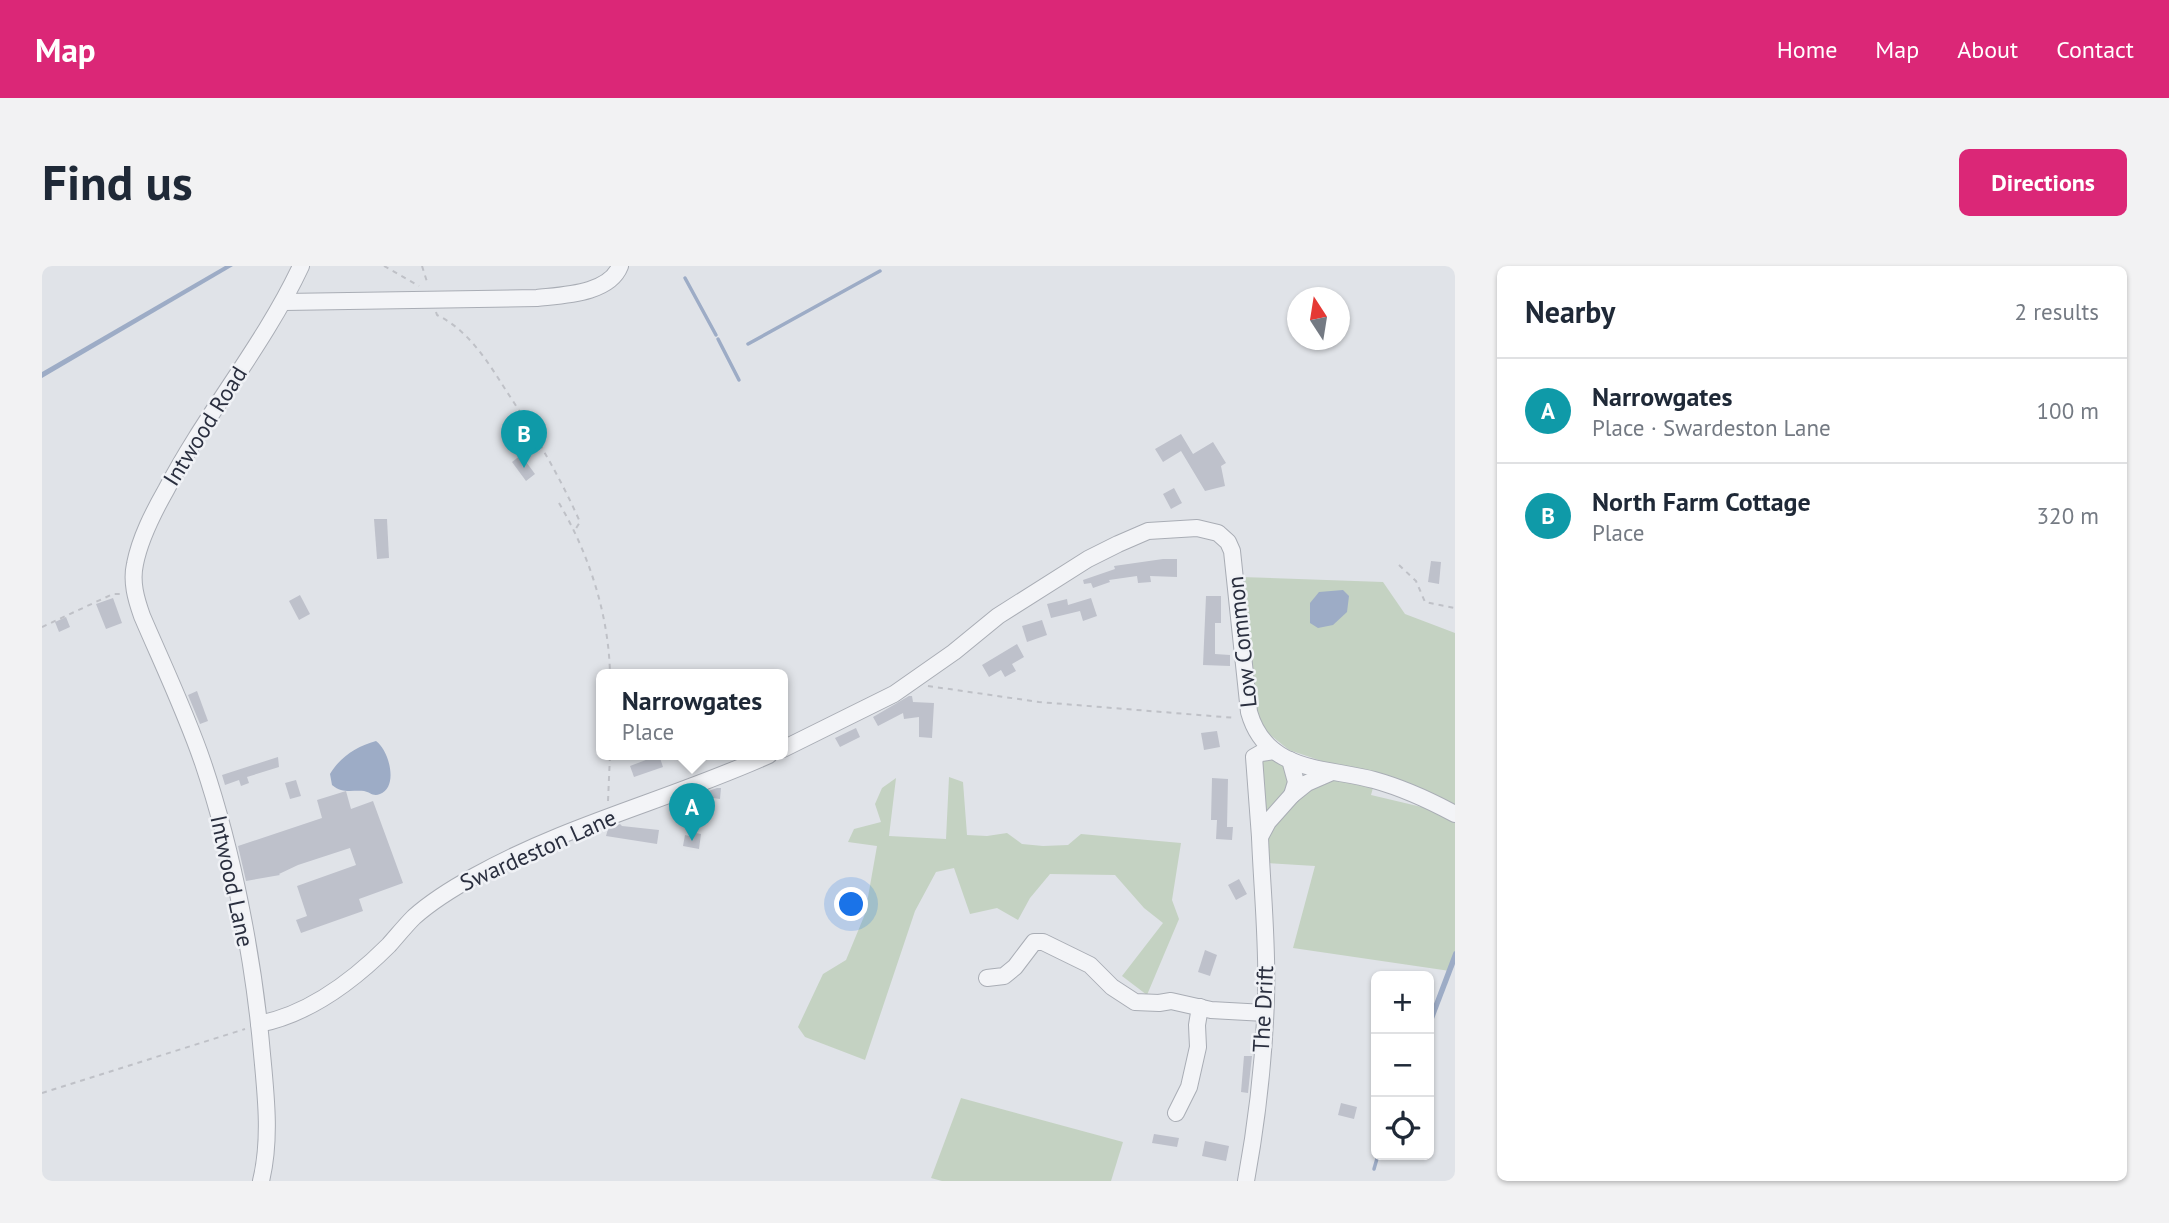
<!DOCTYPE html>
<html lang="en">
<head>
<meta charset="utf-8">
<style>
  body { margin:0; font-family:"PT Sans",sans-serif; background:#f2f2f3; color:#1f2937 }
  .controls { position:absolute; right:21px; bottom:21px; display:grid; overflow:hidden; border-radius:10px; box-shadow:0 2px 5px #0004 }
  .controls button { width:63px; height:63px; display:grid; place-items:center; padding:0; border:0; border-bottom:2px solid #e0e1e3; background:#fff; color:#1f2937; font:35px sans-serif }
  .compass { position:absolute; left:1245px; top:21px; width:63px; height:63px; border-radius:50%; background:#fff; box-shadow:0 2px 5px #0004; rotate:348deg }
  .you { position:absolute; left:810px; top:639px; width:24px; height:24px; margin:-18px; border:5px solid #fff; border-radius:50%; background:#1a73e8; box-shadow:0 0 0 10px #1a73e833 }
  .badge { display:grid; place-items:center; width:46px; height:46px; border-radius:50%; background:#db2777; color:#fff; font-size:23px; font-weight:700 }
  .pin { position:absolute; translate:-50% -58px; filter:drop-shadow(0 2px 4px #0008) }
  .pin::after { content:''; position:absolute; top:37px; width:24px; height:21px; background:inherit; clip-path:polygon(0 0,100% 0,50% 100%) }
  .popup { position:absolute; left:554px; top:403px; width:192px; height:91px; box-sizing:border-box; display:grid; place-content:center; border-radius:10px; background:#fff; filter:drop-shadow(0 2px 5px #0005); font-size:23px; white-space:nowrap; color:#747a83 }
  .popup b { font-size:26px; color:#1f2937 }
  .popup::after { content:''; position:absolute; left:50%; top:100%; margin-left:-14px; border:14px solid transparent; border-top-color:#fff }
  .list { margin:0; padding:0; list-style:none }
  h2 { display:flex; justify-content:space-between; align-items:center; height:91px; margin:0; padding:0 28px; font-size:30px }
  h2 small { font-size:23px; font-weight:400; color:#747a83 }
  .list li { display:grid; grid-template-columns:46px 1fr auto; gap:21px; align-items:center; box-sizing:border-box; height:105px; padding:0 28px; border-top:2px solid #e0e1e3 }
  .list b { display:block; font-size:26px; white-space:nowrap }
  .list p { margin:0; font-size:23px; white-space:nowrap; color:#747a83 }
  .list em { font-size:23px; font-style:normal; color:#747a83 }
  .icon { flex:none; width:38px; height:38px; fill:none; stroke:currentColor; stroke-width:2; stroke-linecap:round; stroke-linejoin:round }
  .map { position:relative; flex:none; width:1413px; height:915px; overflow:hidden; border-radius:10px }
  header { display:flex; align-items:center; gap:42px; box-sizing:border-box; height:98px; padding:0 35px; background:#db2777; color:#fff }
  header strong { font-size:33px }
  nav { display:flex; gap:38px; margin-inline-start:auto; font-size:24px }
  .intro { display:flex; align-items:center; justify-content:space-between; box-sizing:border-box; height:168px; padding:0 42px }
  h1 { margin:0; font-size:49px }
  .button { padding:18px 32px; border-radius:10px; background:#db2777; color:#fff; font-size:24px; font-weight:700 }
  main { display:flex; gap:42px; padding:0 42px }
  aside { flex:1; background:#fff; border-radius:10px; box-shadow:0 2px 5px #0004 }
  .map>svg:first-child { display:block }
  .green { fill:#c4d2c2 }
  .water { fill:#9dacc6 }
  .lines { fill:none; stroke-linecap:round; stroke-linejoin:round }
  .stream { stroke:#9dacc6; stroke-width:3.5 }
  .building { fill:#bec1cb }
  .minor-casing { stroke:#a9adb5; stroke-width:18 }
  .path { stroke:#bfc1c7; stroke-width:2; stroke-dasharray:5 5; stroke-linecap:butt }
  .minor { stroke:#f3f4f7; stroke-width:16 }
  .labels { text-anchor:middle; stroke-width:5; stroke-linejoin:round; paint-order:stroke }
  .street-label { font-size:23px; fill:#2a2f3f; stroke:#f0f2f6 }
</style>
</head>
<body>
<header>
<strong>Map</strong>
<nav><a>Home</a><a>Map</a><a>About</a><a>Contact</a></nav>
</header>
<div class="intro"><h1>Find us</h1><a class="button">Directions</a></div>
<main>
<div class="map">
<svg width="1413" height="915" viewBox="0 0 1413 915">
  <rect width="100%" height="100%" fill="#e0e3e8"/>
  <g class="green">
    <polygon points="1199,311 1341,316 1363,348 1413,367 1413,540 1247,484 1221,463 1211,444"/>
    <polygon points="1227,490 1246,498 1251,515 1222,552 1216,514 1221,492"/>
    <polygon points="907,511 921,516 925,569 945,570 965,567 980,578 1001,580 1026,579 1039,568 1139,577 1130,634 1137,653 1105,729 1080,710 1121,657 1102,642 1073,609 1008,608 988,632 976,654 955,642 928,648 912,602 894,606 873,645 823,794 763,771 756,761 781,708 804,694 823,648 835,580 806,576 812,563 839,556 833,538 840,522 854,512 847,570 904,573"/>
    <polygon points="1287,512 1332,518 1329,529 1384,542 1413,557 1413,696 1408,705 1251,682 1273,600 1224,597 1223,574 1252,532"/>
    <polygon points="919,832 1081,876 1069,915 900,915 889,912"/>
  </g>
  <g class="water">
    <polygon points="183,0 191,0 0,112 0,106"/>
    <polygon points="1301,324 1307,330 1305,346 1291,359 1276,362 1268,357 1268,337 1277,326"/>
    <path d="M334,475c13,9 23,46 4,53 -7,3 -10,-2 -16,-3 -13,-1 -21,3 -32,-6l-2,-11c10,-17 27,-28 46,-33z"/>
    <polygon points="1413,690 1413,698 1387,766 1387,756"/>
  </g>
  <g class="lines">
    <g class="stream">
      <polyline points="643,12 674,69"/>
      <polyline points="676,73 697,114"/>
      <polyline points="706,78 838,5"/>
      <polyline points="1387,756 1413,687"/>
      <polyline points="1332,903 1336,889"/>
    </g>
  </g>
  <g class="building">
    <polygon points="1139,168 1151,188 1171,176 1184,197 1179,200 1183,220 1163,225 1139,185 1121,196 1113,183"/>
    <polygon points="479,189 493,208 484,215 470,196"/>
    <polygon points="1132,222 1140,237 1129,243 1121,228"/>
    <polygon points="332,253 345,253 347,292 335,293"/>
    <polygon points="1121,293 1135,293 1135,311 1108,310 1109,316 1096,317 1095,310 1067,314 1068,316 1051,322 1049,317 1042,318 1041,314 1073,303 1072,300"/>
    <polygon points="1389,295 1399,296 1397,318 1386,316"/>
    <polygon points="258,329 268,348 257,354 247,335"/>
    <polygon points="1164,330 1179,330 1179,357 1173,357 1173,388 1188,389 1188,400 1161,399"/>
    <polygon points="71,332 80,357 64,363 54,338"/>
    <polygon points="1049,332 1055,350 1041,355 1038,345 1009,352 1005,338 1025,333 1026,339"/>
    <polygon points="24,351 28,361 17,366 13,356"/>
    <polygon points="1000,354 1005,369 985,376 980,360"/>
    <polygon points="975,378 982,391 970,398 974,405 963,411 959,404 947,411 940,399"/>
    <polygon points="155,425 166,455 158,458 146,429"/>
    <polygon points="867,430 870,430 871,436 892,437 890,472 877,471 877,451 862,453 861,447 836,460 831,451"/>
    <polygon points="814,462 818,471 798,481 793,472"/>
    <polygon points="1175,465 1178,481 1162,484 1159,467"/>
    <polygon points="617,489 621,501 592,511 588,500"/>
    <polygon points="236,491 237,501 205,511 207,517 199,520 197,514 183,519 180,509"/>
    <polygon points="1170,512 1186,513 1185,561 1191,561 1190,574 1174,573 1175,554 1169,554"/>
    <polygon points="254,514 259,530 248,533 243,517"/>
    <polygon points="675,522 679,522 678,533 671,532 668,551 656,549 658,528"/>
    <polygon points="304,525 309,543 331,535 361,617 317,633 321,645 259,667 254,654 265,650 255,620 314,599 308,582 256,599 237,608 238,609 204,615 196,580 280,552 275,534"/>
    <polygon points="578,558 580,560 617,564 615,578 564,570 566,563"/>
    <polygon points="648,566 659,568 657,583 641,580 643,569 647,570"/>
    <polygon points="1197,613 1205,628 1194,634 1186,619"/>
    <polygon points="1163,684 1175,689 1168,710 1156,706"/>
    <polygon points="1202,790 1210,790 1206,827 1199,826"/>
    <polygon points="1299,837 1315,841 1312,853 1296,849"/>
    <polygon points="1112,868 1137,872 1135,881 1110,877"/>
    <polygon points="1163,875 1187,880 1184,895 1160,890"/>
  </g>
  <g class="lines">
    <g class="minor-casing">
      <g id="minor">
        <path d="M242,36l253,-4c26,-3 72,-4 83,-32"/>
        <path d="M741,483l111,-55 60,-42 44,-36 90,-57 30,-15 30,-13 49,-3 21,5 10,9 4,9 17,161c17,61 77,55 125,68 29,8 55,20 81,34"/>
        <polyline points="1232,485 1219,487 1212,491 1218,571 1226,556 1250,529"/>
        <polyline points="1248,494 1254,516 1250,529 1265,517 1288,507"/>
        <polyline points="945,712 962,710 973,701 992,676 1001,676 1048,699 1070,721 1093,736 1117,737 1129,735 1169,744 1223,747"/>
        <path d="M217,758c51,-10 94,-43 130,-79 8,-9 16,-19 25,-28 18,-16 39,-29 61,-41 93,-52 197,-77 294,-121"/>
        <polyline points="1134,847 1147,821 1156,781 1155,759 1158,741"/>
        <path d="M219,915c10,-41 5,-85 1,-127 -8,-93 -29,-202 -59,-291 -17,-50 -40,-98 -61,-147 -6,-17 -11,-34 -7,-52 5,-26 18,-51 31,-74 40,-77 98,-145 135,-224"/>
        <path d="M1204,915c11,-60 18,-122 20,-182 2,-54 -4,-109 -6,-162"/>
      </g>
    </g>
    <g class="path">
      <polyline points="342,0 377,20"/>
      <polyline points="380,0 386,19"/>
      <path d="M394,46l1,3c33,16 52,49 72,80 27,41 51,82 71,127l-5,8"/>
      <path d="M517,237c30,51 50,112 51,172"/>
      <polyline points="1357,299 1374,315 1383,336 1413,342"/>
      <polyline points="0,361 71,328 78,328"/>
      <polyline points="886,420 997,436 1194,452"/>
      <polyline points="566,535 568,489"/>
      <polyline points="0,827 203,763"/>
    </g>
    <use href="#minor" class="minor"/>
  </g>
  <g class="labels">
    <g class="street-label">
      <text transform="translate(163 160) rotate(-58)" y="8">Intwood Road</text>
      <text transform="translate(1200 376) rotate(-96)" y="8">Low Common</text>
      <text transform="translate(496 584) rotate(-24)" y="8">Swardeston Lane</text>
      <text transform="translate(190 615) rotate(78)" y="8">Intwood Lane</text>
      <text transform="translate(1221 743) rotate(-87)" y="8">The Drift</text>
    </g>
  </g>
</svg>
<div class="controls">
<button>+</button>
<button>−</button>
<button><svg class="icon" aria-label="locate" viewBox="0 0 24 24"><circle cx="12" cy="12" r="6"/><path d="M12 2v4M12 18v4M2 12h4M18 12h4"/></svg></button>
</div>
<svg class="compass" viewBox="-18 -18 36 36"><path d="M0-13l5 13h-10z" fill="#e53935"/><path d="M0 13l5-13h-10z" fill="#747a83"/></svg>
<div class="you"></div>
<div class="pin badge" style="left:650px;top:575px;background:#0f9aa8">A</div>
<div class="popup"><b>Narrowgates</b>Place</div>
<div class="pin badge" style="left:482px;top:202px;background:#0f9aa8">B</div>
</div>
<aside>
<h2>Nearby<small>2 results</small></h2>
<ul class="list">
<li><span class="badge" style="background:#0f9aa8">A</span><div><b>Narrowgates</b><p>Place · Swardeston Lane</p></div><em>100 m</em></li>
<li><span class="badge" style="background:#0f9aa8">B</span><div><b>North Farm Cottage</b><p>Place</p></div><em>320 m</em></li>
</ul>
</aside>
</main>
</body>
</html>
